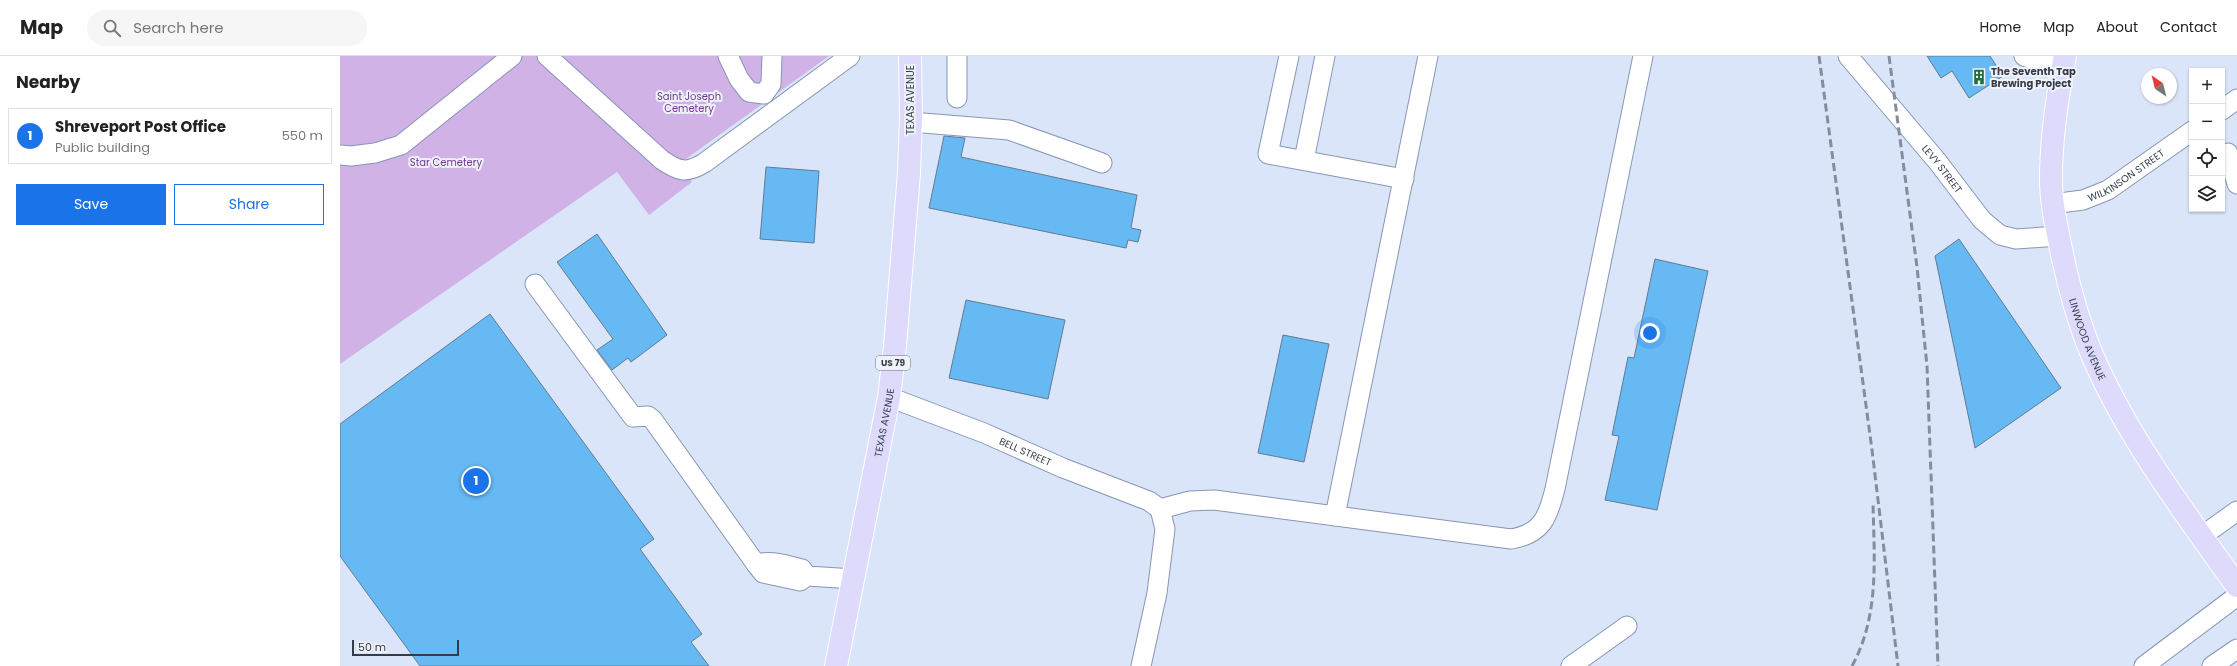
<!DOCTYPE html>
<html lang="en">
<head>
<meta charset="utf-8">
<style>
  body { margin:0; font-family:Poppins,sans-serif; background:#f6f6f6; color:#222 }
  .controls { position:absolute; right:12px; top:12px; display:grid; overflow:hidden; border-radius:0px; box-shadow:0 1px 3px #0004 }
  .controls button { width:36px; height:36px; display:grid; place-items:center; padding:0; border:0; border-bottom:1px solid #e0e0e0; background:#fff; color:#222; font:20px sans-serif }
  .compass { position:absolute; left:1801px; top:12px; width:36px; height:36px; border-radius:50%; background:#fff; box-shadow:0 1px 3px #0004; rotate:325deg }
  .scale { position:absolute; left:12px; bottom:10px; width:107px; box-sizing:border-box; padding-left:4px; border:2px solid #353c49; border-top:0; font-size:11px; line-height:14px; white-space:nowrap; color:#353c49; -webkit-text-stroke:3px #eff2f8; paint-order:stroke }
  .you { position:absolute; left:1310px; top:277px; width:14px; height:14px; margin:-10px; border:3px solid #fff; border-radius:50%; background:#1a73e8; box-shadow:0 0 0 6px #1a73e833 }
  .badge { display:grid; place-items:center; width:26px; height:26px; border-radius:50%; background:#1a73e8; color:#fff; font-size:13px; font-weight:700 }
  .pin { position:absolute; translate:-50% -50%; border:2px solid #fff; box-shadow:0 1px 4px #0006 }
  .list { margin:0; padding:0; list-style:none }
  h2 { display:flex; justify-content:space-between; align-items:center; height:52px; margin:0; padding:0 16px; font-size:17px }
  h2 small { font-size:13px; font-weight:400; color:#767676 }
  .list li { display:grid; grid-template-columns:26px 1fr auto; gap:12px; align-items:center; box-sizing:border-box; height:56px; margin:0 8px 8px; padding:0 8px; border:1px solid #e0e0e0; border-radius:0px }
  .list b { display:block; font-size:15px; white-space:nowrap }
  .list p { margin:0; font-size:13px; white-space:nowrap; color:#767676 }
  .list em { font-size:13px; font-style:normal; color:#767676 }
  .actions { display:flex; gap:8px; padding:12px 16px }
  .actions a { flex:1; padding:9px 0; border:1px solid #1a73e8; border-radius:0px; text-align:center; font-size:14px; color:#1a73e8 }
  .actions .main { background:#1a73e8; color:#fff }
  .icon { flex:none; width:22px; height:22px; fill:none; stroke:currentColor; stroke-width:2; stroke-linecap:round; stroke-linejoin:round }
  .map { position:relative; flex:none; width:1897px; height:610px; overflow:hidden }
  header { display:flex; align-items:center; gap:24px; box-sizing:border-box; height:56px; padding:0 20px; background:#fff; border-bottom:1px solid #e0e0e0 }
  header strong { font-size:19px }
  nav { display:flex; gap:22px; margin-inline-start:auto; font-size:14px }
  .search { width:280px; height:36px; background:#f6f6f6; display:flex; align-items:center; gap:10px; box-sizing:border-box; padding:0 14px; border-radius:22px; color:#767676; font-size:15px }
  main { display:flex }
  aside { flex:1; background:#fff }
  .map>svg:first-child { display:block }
  .green { fill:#d0b2e7 }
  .building { fill:#67b9f4; stroke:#5f7c93 }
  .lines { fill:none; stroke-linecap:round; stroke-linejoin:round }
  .minor-casing { stroke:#8796b4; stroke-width:21 }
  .major-casing { stroke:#fff; stroke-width:24 }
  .minor { stroke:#fff; stroke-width:19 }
  .major { stroke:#dddafc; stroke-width:22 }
  .rail { stroke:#848d9d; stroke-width:3; stroke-dasharray:8 4; stroke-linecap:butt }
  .labels { text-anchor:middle; stroke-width:4; stroke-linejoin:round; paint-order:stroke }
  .shield { fill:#eff2f8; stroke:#6d737e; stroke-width:1 }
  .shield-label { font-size:9px; font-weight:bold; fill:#353c49 }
  .poi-label { font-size:10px; font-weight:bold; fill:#353c49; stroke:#eff2f8; text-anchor:start }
  .park-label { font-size:10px; fill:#6f3791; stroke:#eff2f8 }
  .street-label { font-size:10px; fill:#353c49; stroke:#eff2f8 }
</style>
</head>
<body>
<header>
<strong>Map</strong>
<div class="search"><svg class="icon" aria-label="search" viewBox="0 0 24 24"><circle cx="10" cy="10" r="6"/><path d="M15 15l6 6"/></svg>Search here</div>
<nav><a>Home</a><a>Map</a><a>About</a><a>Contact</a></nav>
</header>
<main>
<aside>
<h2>Nearby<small></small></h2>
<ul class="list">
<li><span class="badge">1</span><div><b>Shreveport Post Office</b><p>Public building</p></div><em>550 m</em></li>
</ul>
<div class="actions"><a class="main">Save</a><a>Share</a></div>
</aside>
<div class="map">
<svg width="1897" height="610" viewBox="0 0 1897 610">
  <rect width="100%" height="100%" fill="#dbe5f9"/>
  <polygon class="green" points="0,0 489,0 339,108 352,126 309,159 277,116 0,308"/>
  <g class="building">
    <polygon points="1587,0 1650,0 1663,20 1629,42 1612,15 1601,22"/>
    <polygon points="604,80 625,82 621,101 797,139 791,172 801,174 798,186 788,184 786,192 589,152"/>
    <polygon points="426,111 479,115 474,187 420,183"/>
    <polygon points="257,178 327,279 291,306 288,302 272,314 257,294 273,283 217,206"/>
    <polygon points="1619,183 1721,332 1635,392 1595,200"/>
    <polygon points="1315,203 1368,215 1317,454 1265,444 1279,380 1272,379 1288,301 1294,302"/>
    <polygon points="626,244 725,264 708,343 609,322"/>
    <polygon points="150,258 314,483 300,493 362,578 351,586 369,610 80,610 0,500 0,368"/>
    <polygon points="943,279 989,288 964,406 918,397"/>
  </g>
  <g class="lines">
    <g class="minor-casing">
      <g id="minor">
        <path d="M207,0l115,104c16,11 24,14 42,3l146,-107"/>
        <polyline points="388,0 399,23 409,36 424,38 431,28 432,0"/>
        <polyline points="949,0 928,98 1064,123"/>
        <path id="s1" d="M1508,0l89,105 45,59 18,15 16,4 42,-3"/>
        <polyline points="1684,0 1723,14"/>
        <polyline points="617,42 617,0"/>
        <polyline points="1882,54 1897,43"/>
        <polyline points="571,66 669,74 762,107"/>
        <polyline points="1888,97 1897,128"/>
        <polyline points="0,99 11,100 35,97 61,89 172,0"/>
        <polyline points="964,104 985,0"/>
        <path id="s2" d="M1712,148l31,-4 25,-10 84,-59"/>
        <polyline points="195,228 293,361 308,360 313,364 416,508"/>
        <path id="s3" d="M549,341l95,36 79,35 86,33 11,8"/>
        <path d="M820,453l30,-8 24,-1 297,39c31,-5 37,-22 44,-50l88,-433"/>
        <polyline points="995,460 1088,0"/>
        <polyline points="1862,480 1897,455"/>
        <path d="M467,520l-5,-7c-15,-4 -30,-9 -46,-5l7,9 37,8 7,-5 47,3"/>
        <polyline points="801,610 817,537 825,473 820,453"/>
        <polyline points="1231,610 1287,570"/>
        <polyline points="1804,610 1897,540"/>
        <polyline points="1872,610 1897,593"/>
      </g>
    </g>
    <g class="major-casing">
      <g id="major">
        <path id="s4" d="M1725,0c-8,41 -14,81 -14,123 0,25 6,50 11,75 8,38 19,77 35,112 36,79 90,150 140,220"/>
        <path id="s5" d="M496,610l53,-269 6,-51 14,-173 2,-56 -1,-61"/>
      </g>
    </g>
    <use href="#minor" class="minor"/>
    <use href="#major" class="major"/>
    <g class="rail">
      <polyline points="1479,0 1532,394 1558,610"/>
      <polyline points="1549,0 1577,211 1587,310 1598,610"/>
      <path d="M1512,610c28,-51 22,-108 21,-164"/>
    </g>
  </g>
  <defs>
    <g id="building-bare" transform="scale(1.2)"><path d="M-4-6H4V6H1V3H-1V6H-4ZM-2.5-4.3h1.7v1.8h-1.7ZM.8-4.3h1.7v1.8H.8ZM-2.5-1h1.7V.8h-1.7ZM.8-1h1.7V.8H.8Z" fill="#246e3c" stroke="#eff2f8" stroke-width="2.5" paint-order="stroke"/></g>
  </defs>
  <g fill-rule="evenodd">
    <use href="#building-bare" x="1639" y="21"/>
  </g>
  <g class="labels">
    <rect class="shield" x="536" y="300" width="34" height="14" rx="3"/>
    <g class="shield-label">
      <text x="553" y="310">US 79</text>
    </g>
    <g class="poi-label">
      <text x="1651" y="19">The Seventh Tap<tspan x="1651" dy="12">Brewing Project</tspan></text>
    </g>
    <g class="park-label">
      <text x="349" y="44">Saint Joseph<tspan x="349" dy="12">Cemetery</tspan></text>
      <text x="106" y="110">Star Cemetery</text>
    </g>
    <g class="street-label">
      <text transform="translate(570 44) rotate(-90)" y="4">TEXAS AVENUE</text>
      <text dy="4" stroke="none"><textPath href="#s1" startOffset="147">LEVY STREET</textPath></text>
      <text dy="4" stroke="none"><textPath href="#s2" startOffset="81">WILKINSON STREET</textPath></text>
      <text dy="4" stroke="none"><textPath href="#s4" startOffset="289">LINWOOD AVENUE</textPath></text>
      <text dy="4" stroke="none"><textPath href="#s5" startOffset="248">TEXAS AVENUE</textPath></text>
      <text dy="4" stroke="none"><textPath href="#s3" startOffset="147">BELL STREET</textPath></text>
    </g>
  </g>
</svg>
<div class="controls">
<button>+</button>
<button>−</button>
<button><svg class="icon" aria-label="locate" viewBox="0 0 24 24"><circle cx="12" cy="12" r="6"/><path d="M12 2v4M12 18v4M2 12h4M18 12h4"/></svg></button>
<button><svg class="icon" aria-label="layers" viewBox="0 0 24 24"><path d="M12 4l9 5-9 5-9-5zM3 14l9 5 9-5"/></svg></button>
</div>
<svg class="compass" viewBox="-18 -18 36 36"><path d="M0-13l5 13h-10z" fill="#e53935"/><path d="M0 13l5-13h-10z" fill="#767676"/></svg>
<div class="scale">50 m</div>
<div class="you"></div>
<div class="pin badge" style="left:136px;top:425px">1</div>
</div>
</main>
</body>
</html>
